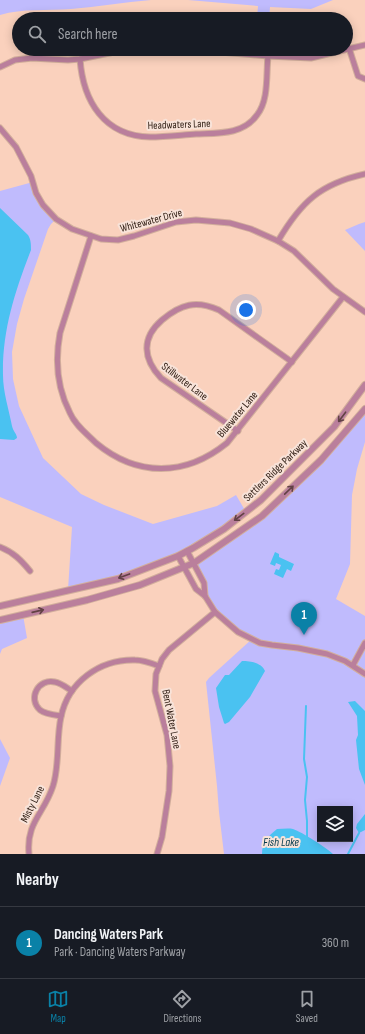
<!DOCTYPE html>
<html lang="en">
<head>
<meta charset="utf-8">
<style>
  body { margin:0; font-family:"Sofia Sans Condensed",sans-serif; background:#20242c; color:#f1f3f6 }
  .controls { position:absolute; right:12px; bottom:12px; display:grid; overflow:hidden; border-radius:0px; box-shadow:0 2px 10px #0003 }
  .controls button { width:36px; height:36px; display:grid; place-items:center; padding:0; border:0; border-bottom:1px solid #363941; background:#171b24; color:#f1f3f6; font:20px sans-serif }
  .you { position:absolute; left:246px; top:310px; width:14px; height:14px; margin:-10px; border:3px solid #fff; border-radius:50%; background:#1a73e8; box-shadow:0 0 0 6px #1a73e833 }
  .badge { display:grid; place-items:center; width:26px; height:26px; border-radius:50%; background:#0a81a7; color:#fff; font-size:13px; font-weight:700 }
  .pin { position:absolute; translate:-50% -33px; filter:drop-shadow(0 1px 2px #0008) }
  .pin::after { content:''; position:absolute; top:21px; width:14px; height:12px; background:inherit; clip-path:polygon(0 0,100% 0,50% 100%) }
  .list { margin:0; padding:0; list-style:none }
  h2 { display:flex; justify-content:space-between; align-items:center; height:52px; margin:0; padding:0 16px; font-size:17px }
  h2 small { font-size:13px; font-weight:400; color:#9ea1a6 }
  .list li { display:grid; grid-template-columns:26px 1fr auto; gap:12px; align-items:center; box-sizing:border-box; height:72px; padding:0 16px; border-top:1px solid #363941 }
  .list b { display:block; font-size:15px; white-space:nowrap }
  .list p { margin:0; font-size:13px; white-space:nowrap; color:#9ea1a6 }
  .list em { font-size:13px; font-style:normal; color:#9ea1a6 }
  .icon { flex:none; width:22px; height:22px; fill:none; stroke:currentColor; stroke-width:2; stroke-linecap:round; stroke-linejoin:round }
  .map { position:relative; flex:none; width:365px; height:854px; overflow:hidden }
  .search { position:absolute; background:#171b24; box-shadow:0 2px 10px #0003; left:12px; right:12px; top:12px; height:44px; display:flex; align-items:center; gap:10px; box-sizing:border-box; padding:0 14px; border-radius:22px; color:#9ea1a6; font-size:15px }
  .sheet { height:124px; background:#171b24 }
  nav { display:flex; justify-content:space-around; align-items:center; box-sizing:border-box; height:56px; border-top:1px solid #363941; background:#171b24; font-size:11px; color:#9ea1a6 }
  nav a { display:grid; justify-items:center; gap:2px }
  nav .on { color:#0a81a7 }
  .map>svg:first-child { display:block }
  .green { fill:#c0bbfd; fill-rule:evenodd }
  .water { fill:#4ac2f1 }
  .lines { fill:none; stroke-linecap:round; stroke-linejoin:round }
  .stream { stroke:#4ac2f1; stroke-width:2 }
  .minor-casing { stroke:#d2ae9c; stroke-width:7 }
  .tertiary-casing { stroke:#d2ae9c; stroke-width:8 }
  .minor { stroke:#ba7f9c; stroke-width:5 }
  .tertiary { stroke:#ba7f9c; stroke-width:6 }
  .oneway { stroke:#624145 }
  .labels { text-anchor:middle; stroke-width:4; stroke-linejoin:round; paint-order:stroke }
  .street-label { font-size:11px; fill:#322016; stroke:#f8e3d9 }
  .water-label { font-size:12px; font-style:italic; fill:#033a4d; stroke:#f8e3d9 }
</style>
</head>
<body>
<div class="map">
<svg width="365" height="854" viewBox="0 0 365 854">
  <rect width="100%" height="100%" fill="#fad1bd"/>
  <g class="green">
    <path d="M0,0h151c-27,2 -53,7 -80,9 -24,2 -48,-1 -71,6z"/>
    <polygon points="188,0 333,0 311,9 270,7 269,19 257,19 258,6"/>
    <polygon points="33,182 36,193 56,219 51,224 48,229 24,299 17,324 12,352 13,379 19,406 43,458 81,494 104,505 153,524 217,506 236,495 246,512 187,551 118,579 68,590 72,527 0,497 0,191"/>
    <polygon points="365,222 365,251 345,230 359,224"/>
    <path d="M365,413v29l-8,27 -5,26 -2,69 -14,35 29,17v238h-141l-5,-42 -2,-26 -11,-104 3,-4 43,-39 -24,-15 -23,-28 -1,-13 -10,-20 68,-47zM320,809h30v30h-30z"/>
    <polygon points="23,615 27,638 2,649 0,654 0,620"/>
    <polygon points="0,739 10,758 0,786"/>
  </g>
  <g class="water">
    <path d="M0,208l28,27c3,5 3,9 3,15 -16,41 -29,81 -28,125 0,17 6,35 9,51 1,5 5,8 5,12l-3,2 -14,-1z"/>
    <polygon points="275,552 279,554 279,557 294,564 291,571 287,569 283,578 274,574 276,569 279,570 281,565 276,563 275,566 270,564"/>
    <path d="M242,661c9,0 20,2 23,10l-15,26 -21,25 -4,2 -1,-1 -5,-16 -3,-19 9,-13h4z"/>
    <polygon points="355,701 365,711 365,785 359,769 356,740 358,735 357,716 348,702"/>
    <polygon points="365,814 365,830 359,833 356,828 357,824"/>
    <path d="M277,829c5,0 11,-1 16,0 9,3 34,19 40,25h-71c0,-11 6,-18 15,-25z"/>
  </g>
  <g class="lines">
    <g class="stream">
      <polyline points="306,706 304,759 307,777 305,800 307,821 307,837"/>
      <polyline points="348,854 359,833"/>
    </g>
    <g class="minor-casing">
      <g id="minor">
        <polyline points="349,48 358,76 365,79"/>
        <polyline points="184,49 268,56 311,58 365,45"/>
        <path d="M80,59c3,42 24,77 70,78 15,0 31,-2 46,-3 22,-1 47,1 61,-19 12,-15 9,-40 11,-59"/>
        <polyline points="0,67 15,60 32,58 68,60 80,59 129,49"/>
        <polyline points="0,128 16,147 31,176 36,193 43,205 56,219 72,229 101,239 118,240 134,236 176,222 196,220 230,223 251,229 278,241 294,251 333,289 365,312"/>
        <path d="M91,236l-31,97c-5,27 -3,55 10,80 5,12 17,21 26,30 41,34 89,34 131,0l116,-146"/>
        <path d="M278,241c23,-39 42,-57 87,-67"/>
        <path d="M238,431l-77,-53c-18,-19 -20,-40 1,-58 19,-16 34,-20 57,-10l73,52"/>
        <path d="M0,547c13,5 21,13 30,24"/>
        <polyline points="187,551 204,583 205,596"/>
        <polyline points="178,556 196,589 205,596 215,612 238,632 260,643 272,645 298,648 327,654 345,661 365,674"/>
        <polyline points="353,665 365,643"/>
        <path d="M61,716c-7,-1 -16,-2 -21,-6 -13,-12 -1,-32 15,-28 6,1 12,6 17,9"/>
        <path d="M29,854c-3,-32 15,-40 24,-68 7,-22 3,-47 8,-69 7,-35 39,-58 74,-57 8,0 16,3 24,6"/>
        <polyline points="157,854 162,837 169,791 170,766 167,735 155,691 156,674 162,659 169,650 215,612"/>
      </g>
    </g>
    <g class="tertiary-casing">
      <g id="tertiary">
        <polyline points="0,606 118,579 178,556 193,548 224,529 261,500 334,427 365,385"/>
        <polyline points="0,620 87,600 140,585 194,563 262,516 321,460 365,409"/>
      </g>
    </g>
    <use href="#minor" class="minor"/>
    <use href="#tertiary" class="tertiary"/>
  </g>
  <defs><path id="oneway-shaft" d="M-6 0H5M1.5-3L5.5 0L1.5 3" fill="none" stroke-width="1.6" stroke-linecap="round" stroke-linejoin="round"/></defs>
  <g class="oneway">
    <use href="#oneway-shaft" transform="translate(342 417) rotate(127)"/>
    <use href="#oneway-shaft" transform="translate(289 490) rotate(-44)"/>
    <use href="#oneway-shaft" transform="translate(239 517) rotate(143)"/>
    <use href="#oneway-shaft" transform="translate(124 576) rotate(160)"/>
    <use href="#oneway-shaft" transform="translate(38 611) rotate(-13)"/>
  </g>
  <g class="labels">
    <g class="street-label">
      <text transform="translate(179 124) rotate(-2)" y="4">Headwaters Lane</text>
      <text transform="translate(151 220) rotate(-15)" y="4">Whitewater Drive</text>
      <text transform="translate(185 381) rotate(37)" y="4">Stillwater Lane</text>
      <text transform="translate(237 414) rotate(-50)" y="4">Bluewater Lane</text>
      <text transform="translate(275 470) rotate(-44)" y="4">Settlers Ridge Parkway</text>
      <text transform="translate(172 719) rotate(79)" y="4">Bent Water Lane</text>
      <text transform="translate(32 804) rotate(-63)" y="4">Misty Lane</text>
    </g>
    <g class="water-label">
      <text x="281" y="846">Fish Lake</text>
    </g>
  </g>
</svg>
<div class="controls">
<button><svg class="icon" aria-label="layers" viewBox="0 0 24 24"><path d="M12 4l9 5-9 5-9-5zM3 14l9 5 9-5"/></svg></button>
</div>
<div class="you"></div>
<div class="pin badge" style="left:304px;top:635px">1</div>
<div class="search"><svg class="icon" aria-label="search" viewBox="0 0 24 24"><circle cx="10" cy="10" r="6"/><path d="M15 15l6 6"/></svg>Search here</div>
</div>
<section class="sheet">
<h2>Nearby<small></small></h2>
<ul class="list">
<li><span class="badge">1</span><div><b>Dancing Waters Park</b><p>Park · Dancing Waters Parkway</p></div><em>360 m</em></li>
</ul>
</section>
<nav>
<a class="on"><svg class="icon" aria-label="map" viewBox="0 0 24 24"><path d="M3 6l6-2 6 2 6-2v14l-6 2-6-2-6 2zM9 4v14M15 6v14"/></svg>Map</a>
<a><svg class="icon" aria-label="directions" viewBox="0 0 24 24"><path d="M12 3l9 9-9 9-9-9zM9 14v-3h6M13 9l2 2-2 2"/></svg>Directions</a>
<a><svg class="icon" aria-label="saved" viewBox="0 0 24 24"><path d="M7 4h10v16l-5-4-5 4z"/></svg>Saved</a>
</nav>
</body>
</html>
